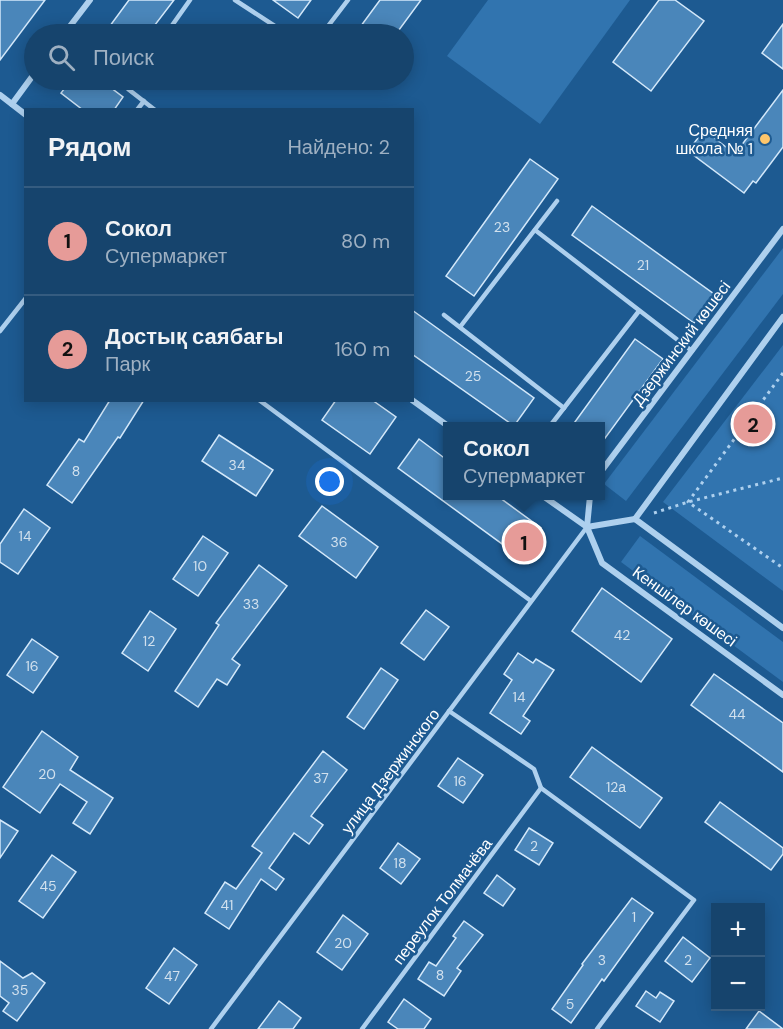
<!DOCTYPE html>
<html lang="ru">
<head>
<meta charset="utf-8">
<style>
  body { margin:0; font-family:"DM Sans",sans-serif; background:#234e75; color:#f1f3f6 }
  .controls { position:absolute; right:18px; bottom:18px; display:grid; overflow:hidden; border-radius:0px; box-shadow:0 3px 15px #0003 }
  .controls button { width:54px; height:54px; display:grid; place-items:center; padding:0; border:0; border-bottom:2px solid #355c80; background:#16446d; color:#f1f3f6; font:30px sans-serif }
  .you { position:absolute; left:330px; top:482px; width:21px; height:21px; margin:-15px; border:4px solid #fff; border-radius:50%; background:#1a73e8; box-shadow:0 0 0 9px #1a73e833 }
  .badge { display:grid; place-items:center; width:39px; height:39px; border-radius:50%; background:#e69b98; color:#111; font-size:20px; font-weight:700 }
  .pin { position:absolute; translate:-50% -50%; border:3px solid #fff; box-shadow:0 2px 6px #0006 }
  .popup { position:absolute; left:443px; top:422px; width:162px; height:78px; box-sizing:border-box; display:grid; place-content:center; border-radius:0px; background:#16446d; filter:drop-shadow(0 2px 4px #0005); font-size:20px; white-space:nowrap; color:#9eb0c2 }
  .popup b { font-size:22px; color:#f1f3f6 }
  .popup::after { content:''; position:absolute; left:50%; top:100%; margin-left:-12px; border:12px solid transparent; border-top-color:#16446d }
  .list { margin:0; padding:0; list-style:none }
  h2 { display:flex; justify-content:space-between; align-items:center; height:78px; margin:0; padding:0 24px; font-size:26px }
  h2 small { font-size:20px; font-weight:400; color:#9eb0c2 }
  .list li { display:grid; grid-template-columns:39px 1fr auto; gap:18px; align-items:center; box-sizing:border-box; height:108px; padding:0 24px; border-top:2px solid #355c80 }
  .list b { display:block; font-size:22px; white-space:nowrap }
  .list p { margin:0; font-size:20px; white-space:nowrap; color:#9eb0c2 }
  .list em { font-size:20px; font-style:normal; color:#9eb0c2 }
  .icon { flex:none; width:33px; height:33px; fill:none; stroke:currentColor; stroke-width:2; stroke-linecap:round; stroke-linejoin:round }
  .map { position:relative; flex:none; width:783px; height:1029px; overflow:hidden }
  .search { position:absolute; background:#16446d; box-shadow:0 3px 15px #0003; left:24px; top:24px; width:390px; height:66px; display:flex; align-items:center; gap:15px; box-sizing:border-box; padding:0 21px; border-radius:33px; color:#9eb0c2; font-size:22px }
  .panel { position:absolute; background:#16446d; box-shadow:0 3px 15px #0003; left:24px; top:108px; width:390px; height:294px; border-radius:0px }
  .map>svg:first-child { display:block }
  .green { fill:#3174af }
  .building { fill:#4a86ba; stroke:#d3e8fa; stroke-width:1.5 }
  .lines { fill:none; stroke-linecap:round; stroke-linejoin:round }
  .path { stroke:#aed0ee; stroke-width:3; stroke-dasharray:3 4.5; stroke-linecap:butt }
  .lane { stroke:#aed0ee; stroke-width:4.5 }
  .street { stroke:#aed0ee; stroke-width:6 }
  .poi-dot { fill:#fdc66c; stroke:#1d5a91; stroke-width:2 }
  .labels { text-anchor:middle; stroke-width:5; stroke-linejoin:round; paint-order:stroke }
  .number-label { font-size:14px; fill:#d2e1ee }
  .poi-label { font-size:16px; fill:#fff; stroke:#1d5a91; text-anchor:end }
  .street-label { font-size:16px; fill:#fff; stroke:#1d5a91 }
</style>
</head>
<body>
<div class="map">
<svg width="783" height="1029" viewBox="0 0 783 1029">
  <rect width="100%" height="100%" fill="#1d5a91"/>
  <g class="green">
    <polygon points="488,0 630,0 540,124 447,56"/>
    <polygon points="783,248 783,294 626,501 604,484"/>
    <polygon points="783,345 783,591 663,502"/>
    <polygon points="640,536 783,642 783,682 621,562"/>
  </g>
  <g class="building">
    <polygon points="0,0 45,0 0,60"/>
    <polygon points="129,0 174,0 148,34 104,34"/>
    <polygon points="273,0 311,0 298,18"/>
    <polygon points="380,0 421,0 396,34 355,34"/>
    <polygon points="659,0 675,0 704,21 651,91 613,62"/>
    <polygon points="783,24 783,69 762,53"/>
    <polygon points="71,80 115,80 110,87 123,97 114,110 83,110 61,93"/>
    <polygon points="783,90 783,147 756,183 753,181 744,193 688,151 704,130 735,154"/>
    <polygon points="530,159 558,179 474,296 446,276"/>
    <polygon points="592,206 714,294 694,323 572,235"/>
    <polygon points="412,310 534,398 514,426 412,354"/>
    <polygon points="635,339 663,359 600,445 600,426 572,426"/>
    <polygon points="110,400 144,400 120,438 118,437 72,503 47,485 79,439 84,442"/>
    <polygon points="336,400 372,400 396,417 370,454 322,420"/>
    <polygon points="219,435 273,470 256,496 202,461"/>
    <polygon points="419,439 447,460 447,495 496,495 541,528 520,557 398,468"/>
    <polygon points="322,506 378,547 356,578 299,536"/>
    <polygon points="24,509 50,528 18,574 0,562 0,544"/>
    <polygon points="203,536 228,553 198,596 173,579"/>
    <polygon points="259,565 287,586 232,659 240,665 227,685 217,679 198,707 175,691 219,625 216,623"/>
    <polygon points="602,588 672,639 641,682 572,631"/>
    <polygon points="426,610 449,627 424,660 401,643"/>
    <polygon points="150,611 176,629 148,671 122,653"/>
    <polygon points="32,639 58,657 33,693 7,675"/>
    <polygon points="518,653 533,663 536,659 554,670 523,716 530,721 521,734 490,713 512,680 504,674"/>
    <polygon points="381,668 398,680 364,729 347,717"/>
    <polygon points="714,674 783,723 783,772 691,705"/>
    <polygon points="42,731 78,757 70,770 113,798 90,834 73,823 87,802 60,784 40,813 3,787"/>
    <polygon points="592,747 662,798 640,828 570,777"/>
    <polygon points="323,751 347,770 311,816 323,825 309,844 294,833 269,868 284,879 276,890 261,879 229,929 205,913 225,882 236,889 262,853 252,846"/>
    <polygon points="458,758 483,775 463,803 438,786"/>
    <polygon points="720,802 783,848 783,854 771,870 705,822"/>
    <polygon points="0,820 18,831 0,858"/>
    <polygon points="529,828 553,843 539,865 515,850"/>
    <polygon points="398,843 420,859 401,884 380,868"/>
    <polygon points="52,855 76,872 43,918 19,901"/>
    <polygon points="497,875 515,889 503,906 484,893"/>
    <polygon points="632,898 653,913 604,981 602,979 571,1023 552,1009 583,965 582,964"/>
    <polygon points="343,915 368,934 342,970 317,952"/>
    <polygon points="464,921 483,935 457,968 461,971 444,996 418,979 429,962 436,966 456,938 453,936"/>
    <polygon points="683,937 710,958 692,982 665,961"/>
    <polygon points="174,948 197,965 169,1004 146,988"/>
    <polygon points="0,961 23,978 32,973 45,983 17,1021 3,1011 9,1003 0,996"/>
    <polygon points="646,991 656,998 660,992 674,1001 660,1022 636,1006"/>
    <polygon points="404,999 431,1019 424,1029 398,1029 388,1022"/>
    <polygon points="279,1001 301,1018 293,1029 258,1029"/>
    <polygon points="759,1011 783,1029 746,1029"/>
  </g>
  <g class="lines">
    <g class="path">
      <polyline points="783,373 688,502 783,568"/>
      <polyline points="654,513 688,502 783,478"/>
    </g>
    <g class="lane">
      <polyline points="235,0 287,34"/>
      <polyline points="166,34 190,0"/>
      <polyline points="322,34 348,0"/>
      <polyline points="135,80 128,89 155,110"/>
      <polyline points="137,110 144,101"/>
      <polyline points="535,230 692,351"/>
      <polyline points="444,315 564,408"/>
      <polyline points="460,327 557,201"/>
      <polyline points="0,331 26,298"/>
      <polyline points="259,400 531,601"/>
      <polyline points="550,426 639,311"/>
      <polyline points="449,711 534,769 541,788 694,900 597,1029"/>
      <polyline points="211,1029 587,527"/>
      <polyline points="362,1029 541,788"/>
    </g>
    <g class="street">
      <polyline points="64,34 90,0"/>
      <polyline points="0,95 26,115"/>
      <polyline points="12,104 34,74"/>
      <polyline points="412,400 448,426"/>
      <polyline points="600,473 783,229"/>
      <polyline points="543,496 587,527 635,519"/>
      <polyline points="590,496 587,527 602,563 783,695"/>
      <polyline points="635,519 783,317"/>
      <polyline points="635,519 783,628"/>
    </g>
  </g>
  <circle class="poi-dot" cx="765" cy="139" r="6"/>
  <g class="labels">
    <g class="number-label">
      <text x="502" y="232">23</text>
      <text x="643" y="270">21</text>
      <text x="473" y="381">25</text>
      <text x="237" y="470">34</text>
      <text x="76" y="476">8</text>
      <text x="25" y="541">14</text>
      <text x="339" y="547">36</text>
      <text x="200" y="571">10</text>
      <text x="251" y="609">33</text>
      <text x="622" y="640">42</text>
      <text x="149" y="646">12</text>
      <text x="32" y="671">16</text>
      <text x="519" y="702">14</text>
      <text x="737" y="719">44</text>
      <text x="47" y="779">20</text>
      <text x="321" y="783">37</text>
      <text x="460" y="786">16</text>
      <text x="616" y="792">12а</text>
      <text x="534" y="851">2</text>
      <text x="400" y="868">18</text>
      <text x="48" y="891">45</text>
      <text x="227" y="910">41</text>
      <text x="634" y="922">1</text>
      <text x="343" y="948">20</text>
      <text x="602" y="965">3</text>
      <text x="688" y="965">2</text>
      <text x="440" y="980">8</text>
      <text x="172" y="981">47</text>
      <text x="20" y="995">35</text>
      <text x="570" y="1009">5</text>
    </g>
    <g class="poi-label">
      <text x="753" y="136">Средняя<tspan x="753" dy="18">школа № 1</tspan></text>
    </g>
    <g class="street-label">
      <text transform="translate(681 343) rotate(-53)" y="6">Дзержинский көшесі</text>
      <text transform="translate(685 606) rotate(36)" y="6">Кеншілер көшесі</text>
      <text transform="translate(390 771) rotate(-53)" y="6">улица Дзержинского</text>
      <text transform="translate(442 901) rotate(-53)" y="6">переулок Толмачёва</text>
    </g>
  </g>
</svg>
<div class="controls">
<button>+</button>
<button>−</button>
</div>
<div class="you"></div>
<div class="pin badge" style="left:524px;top:542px">1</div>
<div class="popup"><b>Сокол</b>Супермаркет</div>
<div class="pin badge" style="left:753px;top:424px">2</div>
<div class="search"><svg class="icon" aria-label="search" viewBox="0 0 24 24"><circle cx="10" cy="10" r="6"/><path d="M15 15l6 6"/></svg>Поиск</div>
<section class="panel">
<h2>Рядом<small>Найдено: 2</small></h2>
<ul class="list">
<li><span class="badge">1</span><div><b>Сокол</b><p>Супермаркет</p></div><em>80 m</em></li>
<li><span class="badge">2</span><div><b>Достық саябағы</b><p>Парк</p></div><em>160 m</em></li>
</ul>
</section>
</div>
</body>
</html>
